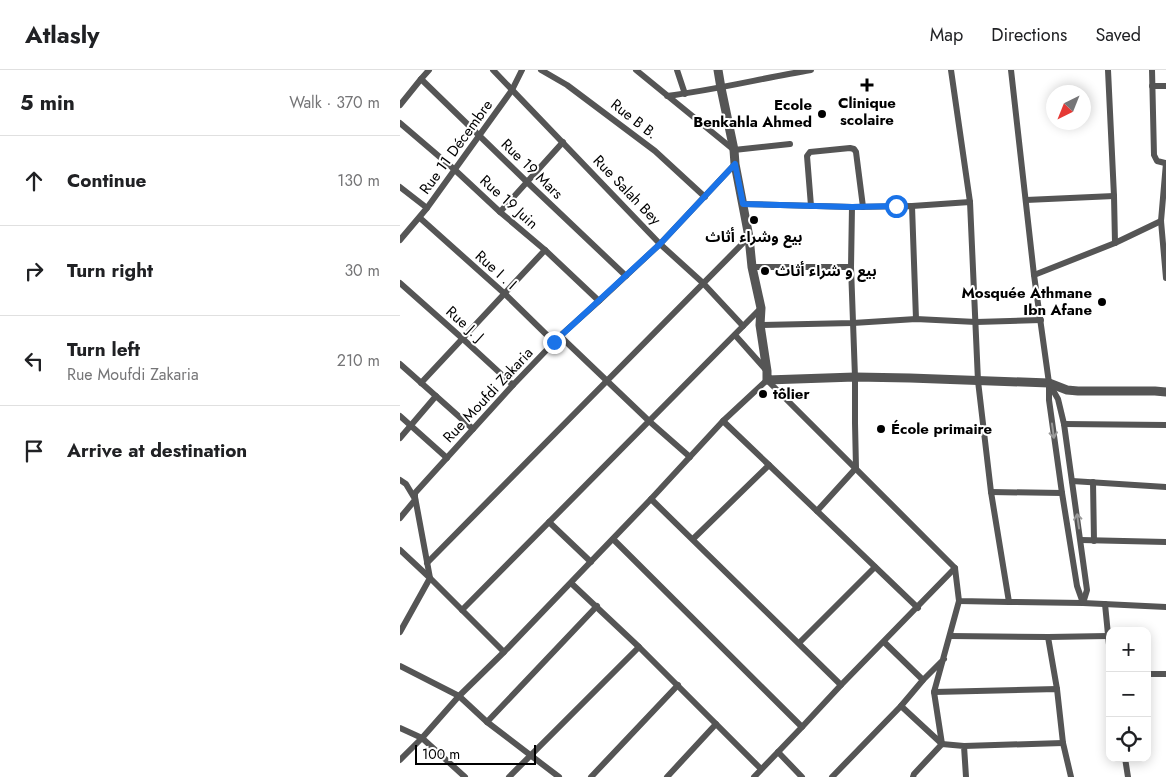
<!DOCTYPE html>
<html lang="en">
<head>
<meta charset="utf-8">
<style>
  body { margin:0; font-family:Jost,"Noto Sans Arabic",sans-serif; background:#f2f2f2; color:#202124 }
  .controls { position:absolute; right:15px; bottom:15px; display:grid; overflow:hidden; border-radius:10px; box-shadow:0 2px 12px #0003 }
  .controls button { width:45px; height:45px; display:grid; place-items:center; padding:0; border:0; border-bottom:1px solid #e0e0e0; background:#fff; color:#202124; font:25px sans-serif }
  .compass { position:absolute; left:646px; top:15px; width:45px; height:45px; border-radius:50%; background:#fff; box-shadow:0 2px 12px #0003; rotate:223deg }
  .scale { position:absolute; left:15px; bottom:12px; width:121px; box-sizing:border-box; padding-left:5px; border:2px solid #000; border-top:0; font-size:14px; line-height:18px; white-space:nowrap; color:#000; -webkit-text-stroke:4px #fff; paint-order:stroke }
  .stop { position:absolute; width:15px; height:15px; margin:-11px; border:4px solid #1a73e8; border-radius:50%; background:#fff }
  .stop.end { background:#1a73e8; border-color:#fff; box-shadow:0 1px 5px #0008 }
  .list { margin:0; padding:0; list-style:none }
  h2 { display:flex; justify-content:space-between; align-items:center; height:65px; margin:0; padding:0 20px; font-size:21px }
  h2 small { font-size:16px; font-weight:400; color:#757577 }
  .list li { display:grid; grid-template-columns:32px 1fr auto; gap:15px; align-items:center; box-sizing:border-box; height:90px; padding:0 20px; border-top:1px solid #e0e0e0 }
  .list b { display:block; font-size:19px; white-space:nowrap }
  .list p { margin:0; font-size:16px; white-space:nowrap; color:#757577 }
  .list em { font-size:16px; font-style:normal; color:#757577 }
  .icon { flex:none; width:28px; height:28px; fill:none; stroke:currentColor; stroke-width:2; stroke-linecap:round; stroke-linejoin:round }
  .map { position:relative; flex:none; width:766px; height:707px; overflow:hidden }
  header { display:flex; align-items:center; gap:30px; box-sizing:border-box; height:70px; padding:0 25px; background:#fff; border-bottom:1px solid #e0e0e0 }
  header strong { font-size:24px }
  nav { display:flex; gap:28px; margin-inline-start:auto; font-size:18px }
  main { display:flex }
  aside { flex:1; background:#fff }
  .map>svg:first-child { display:block }
  .lines { fill:none; stroke-linecap:round; stroke-linejoin:round }
  .minor { stroke:#555; stroke-width:6 }
  .tertiary { stroke:#555; stroke-width:9 }
  .oneway { stroke:#999 }
  .route { stroke:#1a73e8; stroke-width:6 }
  .poi-dot { fill:#000; stroke:#fff; stroke-width:2 }
  .labels { text-anchor:middle; stroke-width:4; stroke-linejoin:round; paint-order:stroke }
  .poi-label { font-size:15px; font-weight:bold; fill:#000; stroke:#fff; text-anchor:start }
  .street-label { font-size:15px; fill:#000; stroke:#fff }
</style>
</head>
<body>
<header>
<strong>Atlasly</strong>
<nav><a>Map</a><a>Directions</a><a>Saved</a></nav>
</header>
<main>
<aside>
<h2>5 min<small>Walk · 370 m</small></h2>
<ul class="list">
<li><svg class="icon" aria-label="ahead" viewBox="0 0 24 24"><path d="M12 20V5M6 11l6-6 6 6"/></svg><div><b>Continue</b></div><em>130 m</em></li>
<li><svg class="icon" aria-label="right" viewBox="0 0 24 24"><path d="M7 20v-9h11M14 6l5 5-5 5"/></svg><div><b>Turn right</b></div><em>30 m</em></li>
<li><svg class="icon" aria-label="left" viewBox="0 0 24 24"><path d="M17 20v-9H6M10 6l-5 5 5 5"/></svg><div><b>Turn left</b><p>Rue Moufdi Zakaria</p></div><em>210 m</em></li>
<li><svg class="icon" aria-label="arrive" viewBox="0 0 24 24"><path d="M6 21V4h12l-3 4 3 4H6"/></svg><div><b>Arrive at destination</b></div></li>
</ul>
</aside>
<div class="map">
<svg width="766" height="707" viewBox="0 0 766 707">
  <rect width="100%" height="100%" fill="#fff"/>
  <g class="lines">
    <g class="minor">
      <polyline points="93,0 260,174 303,213 343,256"/>
      <polyline points="141,0 167,15 255,81 305,127"/>
      <polyline points="236,0 334,80 390,74"/>
      <polyline points="277,0 285,24"/>
      <polyline points="551,0 570,132 578,311 591,422 609,532 683,533 766,537"/>
      <polyline points="611,0 634,205 649,313 649,330 662,423 677,516 683,533"/>
      <polyline points="708,0 714,126 715,173"/>
      <polyline points="752,0 754,85 757,91 765,93"/>
      <polyline points="21,9 127,112 226,206"/>
      <polyline points="752,16 766,16"/>
      <path d="M267,26c48,-6 96,-18 144,-26"/>
      <polyline points="0,35 21,9 29,0"/>
      <polyline points="0,53 55,100 100,142 145,180 199,231"/>
      <polyline points="766,93 761,151 766,208"/>
      <polyline points="0,117 27,138"/>
      <polyline points="626,130 714,126"/>
      <polyline points="343,134 452,137 451,197 455,307 455,353 456,398 417,441"/>
      <polyline points="411,136 407,86 410,82 450,78 454,79 456,82 463,137"/>
      <polyline points="512,136 570,132"/>
      <polyline points="452,137 512,136 516,249"/>
      <polyline points="100,142 163,72"/>
      <polyline points="20,148 105,224 154,272"/>
      <polyline points="0,170 27,138 112,20 122,0"/>
      <polyline points="352,197 451,197"/>
      <polyline points="634,205 715,173 761,151"/>
      <polyline points="0,213 63,269 113,315"/>
      <polyline points="360,255 453,253 516,249 576,252 641,250"/>
      <polyline points="335,265 367,301"/>
      <polyline points="160,266 249,351 290,387"/>
      <polyline points="0,294 73,359"/>
      <polyline points="21,313 145,180"/>
      <polyline points="650,315 658,329 664,354 687,520 683,533"/>
      <polyline points="0,346 47,388"/>
      <polyline points="664,354 766,355"/>
      <polyline points="0,368 36,326"/>
      <polyline points="369,395 518,538"/>
      <polyline points="0,410 6,414 15,429"/>
      <polyline points="672,411 766,417"/>
      <polyline points="693,412 694,471"/>
      <polyline points="591,422 662,423"/>
      <polyline points="15,427 30,508 104,582"/>
      <polyline points="251,429 441,615"/>
      <polyline points="15,430 15,423 113,315 160,266 199,231 260,174 335,94"/>
      <polyline points="0,448 15,430"/>
      <polyline points="149,452 191,492"/>
      <polyline points="213,469 402,657"/>
      <polyline points="293,469 369,395 323,351"/>
      <polyline points="681,470 766,472"/>
      <polyline points="0,480 30,508 0,562"/>
      <polyline points="27,493 349,167"/>
      <polyline points="171,513 239,577 361,699"/>
      <polyline points="705,534 710,585"/>
      <polyline points="62,540 361,238"/>
      <polyline points="550,566 648,567"/>
      <polyline points="484,572 523,610"/>
      <polyline points="399,573 475,497"/>
      <polyline points="544,589 523,610 501,636 542,674 534,622 559,531"/>
      <polyline points="0,596 59,626 87,652 159,707"/>
      <polyline points="747,604 766,604"/>
      <polyline points="657,619 648,567 708,566"/>
      <polyline points="534,622 657,619 663,673 671,707"/>
      <polyline points="87,652 197,536"/>
      <polyline points="0,658 22,668 65,707"/>
      <polyline points="564,676 663,673"/>
      <polyline points="378,682 402,707"/>
      <polyline points="725,688 728,707"/>
      <polyline points="0,690 22,668 59,626 104,582 251,429 323,351 367,310 555,498 559,531 609,532"/>
      <polyline points="109,707 239,577"/>
      <polyline points="191,707 278,615"/>
      <polyline points="267,707 316,654"/>
      <polyline points="354,707 402,657 441,615 555,498"/>
      <polyline points="432,707 501,636"/>
      <polyline points="513,707 514,704 542,674 564,676 566,707"/>
    </g>
    <polyline class="tertiary" points="318,0 321,18 334,80 335,94 349,167 352,197 361,238 360,255 367,301 367,310 455,307 510,308 649,313 667,320 678,321 755,321 766,322"/>
  </g>
  <defs><path id="oneway-shaft" d="M-6 0H5M1.5-3L5.5 0L1.5 3" fill="none" stroke-width="1.6" stroke-linecap="round" stroke-linejoin="round" transform="scale(1.25)"/></defs>
  <g class="oneway">
    <use href="#oneway-shaft" transform="translate(653 361) rotate(82)"/>
    <use href="#oneway-shaft" transform="translate(678 451) rotate(-98)"/>
  </g>
  <g class="lines">
    <polyline class="route" points="154,272 260,174 335,94 343,134 452,137 496,136"/>
  </g>
  <g class="poi-dot">
    <path d="M464.5 7.5h5v5h5v5h-5v5h-5v-5h-5v-5h5z"/>
    <circle cx="422" cy="44" r="5"/>
    <circle cx="354" cy="150" r="5"/>
    <circle cx="365" cy="201" r="5"/>
    <circle cx="702" cy="232" r="5"/>
    <circle cx="363" cy="324" r="5"/>
    <circle cx="481" cy="359" r="5"/>
  </g>
  <g class="labels">
    <g class="poi-label">
      <text x="467" y="38" text-anchor="middle">Clinique<tspan x="467" dy="17">scolaire</tspan></text>
      <text x="412" y="40" text-anchor="end">Ecole<tspan x="412" dy="17">Benkahla Ahmed</tspan></text>
      <text x="354" y="172" text-anchor="middle">بيع وشراء أثاث</text>
      <text x="375" y="206">بيع و شراء أثاث</text>
      <text x="692" y="228" text-anchor="end">Mosquée Athmane<tspan x="692" dy="17">Ibn Afane</tspan></text>
      <text x="373" y="329">tôlier</text>
      <text x="491" y="364">École primaire</text>
    </g>
    <g class="street-label">
      <text transform="translate(234 49) rotate(38)" y="5">Rue B B.</text>
      <text transform="translate(56 77) rotate(-54)" y="5">Rue 11 Décembre</text>
      <text transform="translate(132 99) rotate(44)" y="5">Rue 19 Mars</text>
      <text transform="translate(227 120) rotate(46)" y="5">Rue Salah Bey</text>
      <text transform="translate(109 132) rotate(42)" y="5">Rue 19 Juin</text>
      <text transform="translate(96 200) rotate(42)" y="5">Rue I . I</text>
      <text transform="translate(65 254) rotate(42)" y="5">Rue J. J</text>
      <text transform="translate(88 325) rotate(-47)" y="5">Rue Moufdi Zakaria</text>
    </g>
  </g>
</svg>
<div class="controls">
<button>+</button>
<button>−</button>
<button><svg class="icon" aria-label="locate" viewBox="0 0 24 24"><circle cx="12" cy="12" r="6"/><path d="M12 2v4M12 18v4M2 12h4M18 12h4"/></svg></button>
</div>
<svg class="compass" viewBox="-18 -18 36 36"><path d="M0-13l5 13h-10z" fill="#e53935"/><path d="M0 13l5-13h-10z" fill="#757577"/></svg>
<div class="scale">100 m</div>
<div class="stop" style="left:496px;top:136px"></div>
<div class="stop end" style="left:154px;top:272px"></div>
</div>
</main>
</body>
</html>
